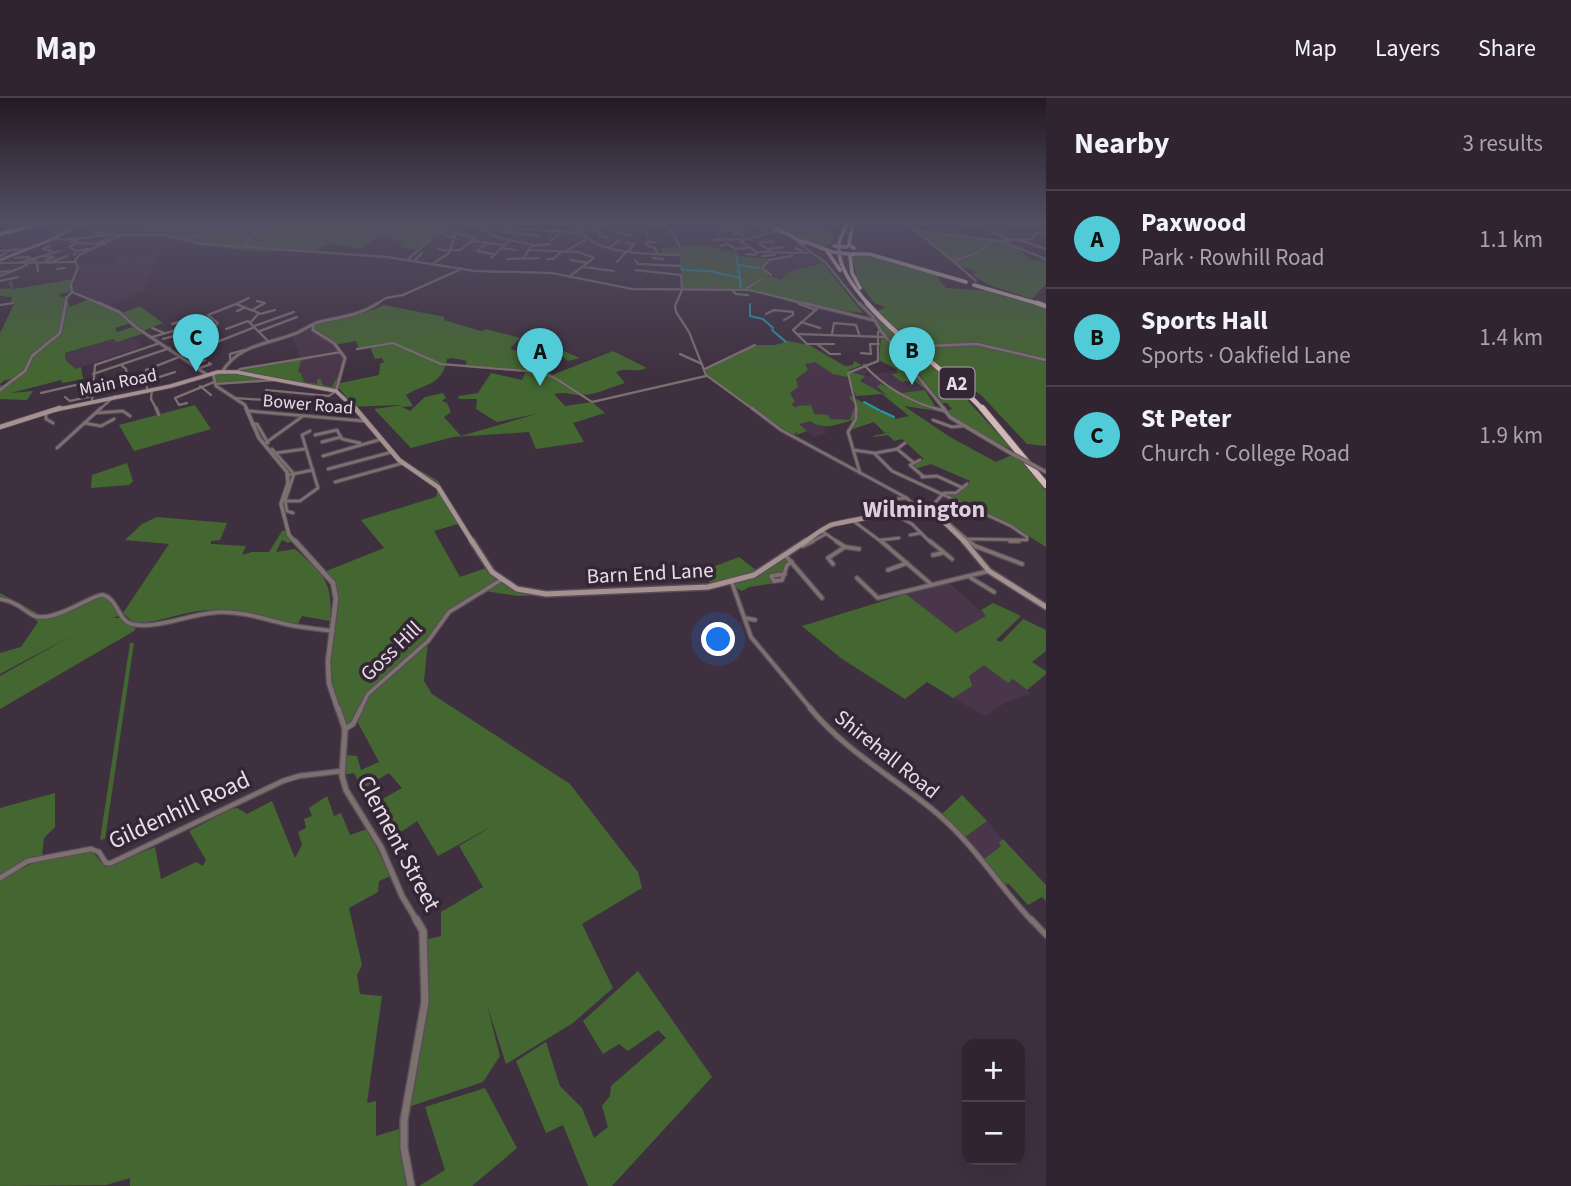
<!DOCTYPE html>
<html lang="en">
<head>
<meta charset="utf-8">
<style>
  body { margin:0; font-family:"Source Sans 3",sans-serif; background:#3b303b; color:#f1f3f6 }
  .controls { position:absolute; right:21px; bottom:21px; display:grid; overflow:hidden; border-radius:14px; box-shadow:0 7px 28px #0002 }
  .controls button { width:63px; height:63px; display:grid; place-items:center; padding:0; border:0; border-bottom:2px solid #4a414b; background:#2f242f; color:#f1f3f6; font:35px sans-serif }
  .you { position:absolute; left:719px; top:542px; width:24px; height:24px; margin:-18px; border:5px solid #fff; border-radius:50%; background:#1a73e8; box-shadow:0 0 0 10px #1a73e833 }
  .badge { display:grid; place-items:center; width:46px; height:46px; border-radius:50%; background:#52cbd8; color:#111; font-size:23px; font-weight:700 }
  .pin { position:absolute; translate:-50% -58px; filter:drop-shadow(0 2px 4px #0008) }
  .pin::after { content:''; position:absolute; top:37px; width:24px; height:21px; background:inherit; clip-path:polygon(0 0,100% 0,50% 100%) }
  .list { margin:0; padding:0; list-style:none }
  h2 { display:flex; justify-content:space-between; align-items:center; height:91px; margin:0; padding:0 28px; font-size:30px }
  h2 small { font-size:23px; font-weight:400; color:#a7a4aa }
  .list li { display:grid; grid-template-columns:46px 1fr auto; gap:21px; align-items:center; box-sizing:border-box; height:98px; padding:0 28px; border-top:2px solid #4a414b }
  .list b { display:block; font-size:26px; white-space:nowrap }
  .list p { margin:0; font-size:23px; white-space:nowrap; color:#a7a4aa }
  .list em { font-size:23px; font-style:normal; color:#a7a4aa }
  .map { position:relative; flex:none; width:1046px; height:1088px; overflow:hidden }
  header { display:flex; align-items:center; gap:42px; box-sizing:border-box; height:98px; padding:0 35px; background:#2f242f; border-bottom:2px solid #4a414b }
  header strong { font-size:33px }
  nav { display:flex; gap:38px; margin-inline-start:auto; font-size:24px }
  main { display:flex }
  aside { flex:1; background:#2f242f }
  .map>svg:first-child { display:block }
  .built { fill:#4a364a }
  .green { fill:#446731; fill-rule:evenodd }
  .lines { fill:none; stroke-linecap:round; stroke-linejoin:round }
  .stream { stroke:#2597ac; stroke-width:2 }
  .minor-far4-casing { stroke:#5a4c5a; stroke-width:2.5 }
  .minor-far3-casing { stroke:#5a4c5a; stroke-width:4.5 }
  .minor-far2-casing { stroke:#5a4c5a; stroke-width:6 }
  .minor-far1-casing { stroke:#5a4c5a; stroke-width:7 }
  .minor-casing { stroke:#5a4c5a; stroke-width:8 }
  .tertiary-far5-casing { stroke:#5a4c5a; stroke-width:2.5 }
  .tertiary-far4-casing { stroke:#5a4c5a; stroke-width:4.5 }
  .tertiary-far3-casing { stroke:#5a4c5a; stroke-width:5 }
  .tertiary-far2-casing { stroke:#5a4c5a; stroke-width:7 }
  .tertiary-far1-casing { stroke:#5a4c5a; stroke-width:8 }
  .tertiary-casing { stroke:#5a4c5a; stroke-width:10 }
  .secondary-far3-casing { stroke:#5a4c5a; stroke-width:3.5 }
  .secondary-far2-casing { stroke:#5a4c5a; stroke-width:5 }
  .secondary-far1-casing { stroke:#5a4c5a; stroke-width:6 }
  .secondary-casing { stroke:#5a4c5a; stroke-width:8 }
  .primary-far1-casing { stroke:#5a4c5a; stroke-width:4.5 }
  .primary-casing { stroke:#5a4c5a; stroke-width:6 }
  .trunk-far2-casing { stroke:#5a4c5a; stroke-width:4.5 }
  .trunk-far1-casing { stroke:#5a4c5a; stroke-width:6 }
  .trunk-casing { stroke:#5a4c5a; stroke-width:8 }
  .minor-far4 { stroke:#7d7170; stroke-width:2 }
  .minor-far3 { stroke:#7d7170; stroke-width:2.5 }
  .minor-far2 { stroke:#7d7170; stroke-width:3.5 }
  .minor-far1 { stroke:#7d7170; stroke-width:4.5 }
  .minor { stroke:#7d7170; stroke-width:5 }
  .tertiary-far5 { stroke:#7d7170; stroke-width:2 }
  .tertiary-far4 { stroke:#7d7170; stroke-width:2.5 }
  .tertiary-far3 { stroke:#7d7170; stroke-width:3.5 }
  .tertiary-far2 { stroke:#7d7170; stroke-width:4.5 }
  .tertiary-far1 { stroke:#7d7170; stroke-width:5 }
  .tertiary { stroke:#7d7170; stroke-width:7 }
  .secondary-far3 { stroke:#a59290; stroke-width:2.5 }
  .secondary-far2 { stroke:#a59290; stroke-width:3.5 }
  .secondary-far1 { stroke:#a59290; stroke-width:4.5 }
  .secondary { stroke:#a59290; stroke-width:5 }
  .primary-far1 { stroke:#c4aca9; stroke-width:3.5 }
  .primary { stroke:#c4aca9; stroke-width:4.5 }
  .trunk-far2 { stroke:#d2b8b4; stroke-width:3.5 }
  .trunk-far1 { stroke:#d2b8b4; stroke-width:4.5 }
  .trunk { stroke:#d2b8b4; stroke-width:6 }
  .tertiary-bridge-far1-casing { stroke:#5a4c5a; stroke-width:4.5; stroke-linecap:butt }
  .tertiary-bridge-casing { stroke:#5a4c5a; stroke-width:5; stroke-linecap:butt }
  .primary-bridge-casing { stroke:#5a4c5a; stroke-width:4.5; stroke-linecap:butt }
  .trunk-bridge-casing { stroke:#5a4c5a; stroke-width:4.5; stroke-linecap:butt }
  .tertiary-bridge-far1 { stroke:#7d7170; stroke-width:2.5 }
  .tertiary-bridge { stroke:#7d7170; stroke-width:3.5 }
  .primary-bridge { stroke:#c4aca9; stroke-width:3.5 }
  .trunk-bridge { stroke:#d2b8b4; stroke-width:3.5 }
  .labels { text-anchor:middle; stroke-width:7; stroke-linejoin:round; paint-order:stroke }
  .far-street-label { font-size:18px; fill:#e7dde7; stroke:#352635 }
  .shield { fill:#352635; stroke:#b2a6b2; stroke-width:2 }
  .shield-label { font-size:19px; font-weight:bold; fill:#e7dde7 }
  .street-label { font-size:21px; fill:#e7dde7; stroke:#352635 }
  .quarter-label { font-size:24px; font-weight:bold; fill:#dfccde; stroke:#352635 }
  .near-street-label { font-size:24px; fill:#e7dde7; stroke:#352635 }
</style>
</head>
<body>
<header>
<strong>Map</strong>
<nav><a>Map</a><a>Layers</a><a>Share</a></nav>
</header>
<main>
<div class="map">
<svg width="1046" height="1088" viewBox="0 0 1046 1088">
  <rect width="100%" height="100%" fill="#3f303f"/>
  <g class="built">
    <polygon points="164,148 144,190 147,192 107,208 71,192 75,182 85,178 76,177 79,167 102,167 114,163 119,157 134,156 132,160"/>
    <polygon points="793,156 813,157 823,165 806,168 781,182 769,178 761,169 768,161"/>
    <polygon points="311,228 314,235 326,239 340,253 333,255 342,256 344,262 338,277 336,292 242,274 241,271 300,261 292,237"/>
    <polygon points="139,233 145,235 132,240 143,248 76,271 66,263 65,256"/>
    <polygon points="771,250 847,274 854,299 854,322 840,325 826,322 819,329 823,328 825,330 822,331 827,335 814,339 807,333 793,337 751,253"/>
    <polygon points="861,269 870,276 866,275 865,278 897,272 925,292 898,296 899,306 884,296 856,298 849,275"/>
    <polygon points="949,485 987,518 956,536 906,496"/>
    <polygon points="984,567 1008,585 1013,581 1031,595 1005,605 985,618 953,600 971,588 969,578"/>
    <polygon points="987,723 1003,741 999,744 1002,747 984,761 964,740"/>
  </g>
  <g class="green">
    <path d="M144,123h316l2,2 -44,27 -19,-3 5,-4 -23,-8 -20,14 -32,-6 -13,7 18,2c-31,-2 -63,0 -93,-2 -43,-4 -86,-25 -129,-9l12,-7h-13l3,-7 4,6 3,-1 -4,-3 3,-2 6,5 8,-1 2,-2 -13,-1h18z"/>
    <polygon points="832,123 844,123 840,128 825,132 832,134 830,137 834,138 831,146 823,148 822,151 775,128 782,128 768,125 835,129"/>
    <path d="M916,132l80,10 -6,1 -12,12c5,-3 10,-8 15,-10 13,-7 31,12 40,17l13,-1v25l-14,15 -43,-14 -18,-11 5,-1c-6,-5 -6,-4 -14,-6 -11,-4 -35,-28 -46,-37z"/>
    <polygon points="679,148 714,148 729,156 725,153 735,152 740,154 732,157 768,161 761,169 769,178 781,182 790,173 822,165 818,159 863,215 816,209 814,211 747,191 682,192 680,157 662,156 661,150"/>
    <polygon points="859,153 941,177 938,180 946,190 991,193 1046,209 1046,348 1027,346 983,299 960,280 947,280 1014,353 974,333 946,313 952,311 947,305 941,305 922,284 925,291 913,282 902,284 891,276 898,275 896,271 879,262 881,240 890,242 870,217 886,209 874,205 857,181 852,159 859,156"/>
    <polygon points="74,181 69,194 59,196 60,199 68,198 61,228 61,233 71,195 72,195 69,200 69,209 90,201 119,214 131,225 115,230 117,234 132,229 144,235 117,244 113,241 65,255 66,263 76,271 81,269 83,281 62,285 61,282 11,295 33,293 27,302 0,301 0,287 5,288 15,281 5,282 0,286 0,235 14,206 11,204 12,199 0,198 0,191 11,190 8,184 12,183 13,191"/>
    <path d="M384,207l61,12 -1,3 37,11 5,-2 34,9 -10,11 35,10 12,-11 23,10 -12,3 -7,-6 -13,8 -8,1 12,11 61,-24 34,17c-11,5 -20,-1 -31,4l9,11c-12,3 -28,12 -43,12 -11,0 -17,-4 -28,-1l11,12 27,-4 13,11 -32,10 11,19 -48,7 -7,-17 -76,5 -42,11 -37,-39 29,-4 -60,2 6,-7 -11,-13 -2,3 -55,-11 -66,5 -2,-11 27,-1 1,-3 79,-13 -19,5 -3,11 3,1 3,9 13,2v-4l3,-2 3,7 9,2 5,-10 -1,7 43,-9 1,-11 4,-2 -2,-4 -7,1 -5,-12 -11,1 -3,-7 -22,4 -7,-8 -13,-7 -1,-5 -30,12c10,-5 21,-11 31,-13 25,-6 49,-9 70,-19zM453,260l14,3 -2,5 61,5 -4,9 -31,-7 -13,20 -20,3 1,3h18l-1,10 21,13 39,-8 -75,22 -17,-19 7,-5 -4,-9 -5,-2 4,-3 -3,-5 -18,4 -15,14 -8,-4 11,-1 -7,-11c18,-11 37,-10 41,-36z"/>
    <polygon points="140,208 163,225 143,233 122,215"/>
    <path d="M788,243l21,4 36,21 8,-1 1,-4 8,4 -13,5 -2,7 -14,-3 -18,-12 -10,2 3,6 -12,9 2,8 -8,6 5,9 -4,2 5,4 1,-2 14,-1 3,9 14,1 2,4 20,1 5,-15 -6,-8 3,-1 4,6 -2,18c-17,4 -29,11 -44,1l-11,3 8,7 -11,4 2,-4 -5,4 -12,-6 -74,-54 -1,-7 50,-23h19z"/>
    <polygon points="850,274 865,278 860,283 887,298 877,288 881,286 911,301 901,295 925,292 937,311 915,302 938,313 904,308 950,339 996,364 1012,357 1023,364 1046,393 1046,449 1013,428 944,397 956,395 970,383 931,366 915,371 910,367 924,361 902,341 894,343 888,337 874,339 873,338 891,334 885,335 874,324 850,332 857,323 856,301 896,321 909,318 882,296 856,298 849,281"/>
    <polygon points="195,307 211,331 134,353 119,327"/>
    <polygon points="127,365 133,383 129,387 91,390 92,377"/>
    <polygon points="411,367 438,383 483,455 481,455 461,425 434,433 460,479 489,469 517,491 546,497 518,498 484,493 455,509 428,543 424,583 432,596 570,686 638,774 642,790 582,826 613,890 573,925 506,966 487,907 500,958 483,984 408,1009 425,904 425,842 441,838 441,814 483,789 459,748 494,727 438,758 417,723 388,743 370,708 402,690 389,675 362,691 354,675 343,677 346,657 357,658 361,672 379,664 356,621 345,631 331,597 328,563 337,520 334,520 334,490 324,474 384,450 361,422 436,399 439,388"/>
    <path d="M157,419l70,6 -7,17 -9,1v3l35,2 -4,9 10,-3h17l13,-21 5,-1 5,11 -4,2 -6,-3 -6,12 19,-3c29,26 38,32 35,72l-28,-5 -5,9c-32,-9 -65,-19 -99,-14 -23,3 -42,13 -65,11l-10,-9 46,-69 -44,-4 17,-16z"/>
    <polygon points="739,459 757,473 720,486 676,488 709,486 710,470"/>
    <polygon points="784,460 789,464 786,466 784,474 770,479 776,485 749,489 742,493 735,489 736,485 750,480"/>
    <polygon points="0,495 39,516 36,518 53,518 96,497 104,497 121,517 113,520 121,520 126,526 136,529 134,533 0,611 0,578 73,537 0,576 0,555 21,549 38,524 19,506 0,499"/>
    <polygon points="906,496 956,535 986,518 981,512 993,505 1021,518 996,542 1001,544 1023,521 1046,532 1046,553 1032,564 1046,573 1046,576 1027,592 1013,581 1008,585 984,567 969,578 972,588 953,600 927,584 905,601 842,561 802,528"/>
    <polygon points="130,545 134,545 105,741 100,742"/>
    <polygon points="55,695 55,729 44,740 42,758 23,763 0,777 0,710"/>
    <polygon points="962,697 987,723 964,740 941,717"/>
    <polygon points="327,698 334,718 341,715 350,737 367,731 391,778 379,783 378,794 349,810 362,867 357,877 360,896 382,898 367,1005 376,1003 376,1038 399,1031 406,1088 130,1088 130,1080 106,1087 0,1088 0,782 35,764 92,753 105,769 155,749 161,781 196,764 203,768 206,762 189,733 231,711 237,710 247,716 272,703 295,760 302,747 298,734 306,730 304,721 312,718 309,710"/>
    <polygon points="1003,741 1046,787 1046,803 1042,799 1028,807 1008,785 1004,789 984,761 1001,748 999,744"/>
    <polygon points="638,873 712,979 612,1088 588,1088 563,1027 546,1035 516,963 546,944 560,988 582,1010 594,1040 608,1029 602,1008 610,998 611,988 666,940 658,932 628,953 619,946 603,956 583,923"/>
    <polygon points="485,990 517,1050 472,1088 419,1088 445,1072 425,1009"/>
  </g>
  <g class="lines">
    <g class="stream">
      <polyline points="736,157 740,180"/>
      <polyline points="738,167 758,170"/>
      <polyline points="681,169 682,172 709,173 740,180 741,191"/>
      <polyline points="750,206 750,218 763,221 773,230"/>
      <polyline points="772,232 786,244"/>
      <polyline points="864,304 879,312"/>
      <polyline points="881,313 894,319"/>
    </g>
    <g class="minor-far4-casing">
      <g id="minor-far4">
        <path d="M576,123c8,35 75,33 104,34"/>
        <polyline points="661,123 674,137 680,150"/>
        <polyline points="823,123 832,124"/>
        <polyline points="904,123 953,163"/>
        <polyline points="958,123 956,125 959,127 985,130 1011,143"/>
        <polyline points="0,124 44,127 61,137"/>
        <path d="M478,124c13,20 35,17 55,23"/>
        <polyline points="502,124 509,130 579,135"/>
        <polyline points="974,124 984,123"/>
        <polyline points="1032,126 1046,132"/>
        <polyline points="770,127 834,128 831,123"/>
        <polyline points="591,128 624,131 663,128"/>
        <polyline points="645,128 648,139"/>
        <polyline points="759,129 767,130"/>
        <polyline points="507,130 503,134 538,138"/>
        <polyline points="613,130 615,134 631,138 632,131"/>
        <polyline points="714,130 722,132"/>
        <polyline points="481,131 490,130"/>
        <polyline points="598,131 600,138 608,140"/>
        <polyline points="728,131 744,129"/>
        <polyline points="577,132 598,131"/>
        <polyline points="913,132 999,143"/>
        <polyline points="776,133 740,143 757,154 808,155"/>
        <polyline points="733,134 748,133"/>
        <polyline points="1002,134 1014,128 1046,124"/>
        <polyline points="98,135 109,134"/>
        <polyline points="552,135 559,131"/>
        <polyline points="718,135 730,132"/>
        <polyline points="95,138 98,132 107,130"/>
        <polyline points="446,138 453,139"/>
        <polyline points="744,138 734,135 725,127 754,125 766,135"/>
        <polyline points="182,142 227,130 269,126"/>
        <polyline points="551,142 560,136"/>
        <polyline points="713,142 740,141"/>
        <polyline points="1019,142 1046,151"/>
        <polyline points="472,143 504,147"/>
        <polyline points="1000,143 1046,161"/>
        <polyline points="71,144 77,142"/>
        <polyline points="656,144 646,144 648,148 655,150 657,156"/>
        <polyline points="98,145 109,140"/>
        <polyline points="626,145 634,146 629,153"/>
        <polyline points="726,145 735,151 747,150"/>
        <polyline points="486,146 477,153 493,156"/>
        <polyline points="50,148 43,151 51,153"/>
        <polyline points="720,148 726,147"/>
        <polyline points="244,149 252,138 267,127"/>
        <polyline points="610,149 620,142"/>
        <polyline points="500,150 516,152"/>
        <polygon points="795,150 803,153 801,154"/>
        <polyline points="438,151 449,153"/>
        <polyline points="769,151 783,149"/>
        <polyline points="450,152 460,152 475,140 456,135"/>
        <polyline points="528,152 579,154 594,160 570,178"/>
        <polyline points="0,153 27,151"/>
        <polyline points="76,153 88,151"/>
        <polyline points="770,153 759,145 773,143"/>
        <polyline points="564,154 585,142"/>
        <polyline points="747,156 755,157 757,154"/>
        <polyline points="74,157 76,153 70,149 76,145 105,146"/>
        <polyline points="0,158 6,155"/>
        <polyline points="44,158 54,159 46,162"/>
        <polyline points="762,158 775,157"/>
        <polyline points="15,160 29,159"/>
        <polyline points="491,160 510,142"/>
        <polyline points="524,160 531,148 550,146"/>
        <polyline points="653,160 663,161"/>
        <polyline points="408,161 429,143"/>
        <polyline points="507,161 539,160"/>
        <polyline points="547,161 553,161 561,154"/>
        <polyline points="28,162 36,162"/>
        <polyline points="415,162 422,155"/>
        <polyline points="570,162 588,165"/>
        <polyline points="635,162 638,166 681,168"/>
        <polyline points="21,164 60,153"/>
        <polyline points="617,164 627,153"/>
        <polyline points="0,165 75,164"/>
        <polyline points="48,165 67,158"/>
        <polyline points="434,165 449,155 456,135 471,126 578,123"/>
        <polyline points="37,166 38,173"/>
        <polyline points="584,169 614,173"/>
        <polyline points="57,171 65,170"/>
        <polyline points="635,172 681,177 682,192 675,208 676,214 689,234 706,277 754,312"/>
        <polyline points="0,174 10,173"/>
        <polyline points="771,177 762,170 769,162 792,158"/>
        <polyline points="0,178 27,167"/>
        <polyline points="0,183 18,179"/>
        <polyline points="747,190 760,182"/>
        <polyline points="732,192 736,196 748,197"/>
        <polyline points="236,206 249,200"/>
        <polyline points="799,206 816,212"/>
        <polyline points="0,207 13,205"/>
        <polyline points="818,210 793,232 807,246 834,246"/>
        <polyline points="254,211 265,205 257,203"/>
        <polyline points="237,213 244,210"/>
        <polyline points="260,216 275,212"/>
        <polyline points="766,216 774,212 793,214 793,217 784,222"/>
        <polyline points="801,224 820,230"/>
        <polyline points="194,227 202,228"/>
        <polyline points="254,228 294,214"/>
        <polyline points="152,230 164,235"/>
        <polyline points="226,231 248,223 250,225"/>
        <polyline points="260,233 297,219"/>
        <polyline points="797,236 886,239"/>
        <polyline points="832,236 834,225 856,227 859,236"/>
        <polyline points="152,239 194,227 187,221 172,226"/>
        <polyline points="163,241 174,238 177,233"/>
        <path d="M175,244c17,1 32,-6 43,-19l-10,-8 28,-11 23,9 -9,10 19,19"/>
        <polyline points="188,244 201,251"/>
        <polyline points="817,246 830,256 840,256"/>
        <polyline points="357,251 393,245 441,266 539,274 555,280 592,304 706,278"/>
        <polyline points="861,255 871,256 870,246 879,246"/>
        <polyline points="680,256 702,266"/>
        <polyline points="230,261 230,256 244,252"/>
        <polyline points="194,266 205,262"/>
        <polyline points="121,267 126,271 128,282"/>
        <path d="M864,267c20,22 48,38 77,45"/>
        <polyline points="200,270 211,266 209,265"/>
        <polyline points="705,271 755,247"/>
        <polyline points="236,274 240,271 341,254"/>
        <polyline points="93,276 170,250"/>
        <polyline points="147,283 175,274"/>
        <polyline points="215,286 275,282"/>
        <polyline points="200,288 211,297"/>
        <polyline points="93,289 118,284"/>
        <polyline points="152,291 151,301 157,312"/>
        <polyline points="147,292 146,272 255,229"/>
        <polyline points="266,292 329,298 336,293"/>
        <polyline points="41,295 93,283"/>
        <polyline points="65,299 70,303 92,298"/>
        <polyline points="235,300 351,308"/>
        <polyline points="92,303 95,267 160,245"/>
        <polyline points="187,305 179,307 175,300 214,284"/>
        <polyline points="99,312 115,298"/>
        <polyline points="857,312 848,275 878,263 878,234 881,233"/>
      </g>
    </g>
    <g class="minor-far3-casing">
      <g id="minor-far3">
        <polyline points="156,310 159,317"/>
        <polyline points="752,310 781,332 905,399 919,410"/>
        <polyline points="856,310 856,321 848,334 860,375"/>
        <polyline points="934,310 944,313"/>
        <polyline points="249,313 364,323"/>
        <polyline points="46,314 46,321 53,325"/>
        <polyline points="96,315 123,313 130,318"/>
        <polyline points="933,322 952,329 962,328"/>
        <polyline points="84,325 101,328 114,321"/>
        <polyline points="252,326 257,326 268,345"/>
        <polyline points="315,337 337,332 342,341 360,345"/>
        <polyline points="322,344 341,339"/>
        <polyline points="264,346 303,318"/>
        <polyline points="57,350 101,310"/>
        <polyline points="272,351 294,376 285,403 287,413 293,415"/>
        <polyline points="897,351 905,345"/>
        <polyline points="853,352 874,355 892,373 1011,428 1027,439 1027,442 967,441"/>
        <polyline points="276,355 304,351"/>
        <polyline points="876,355 897,351 914,365"/>
        <polyline points="323,358 382,341"/>
        <polyline points="920,362 910,367 924,379"/>
        <polyline points="328,371 392,354"/>
        <polyline points="288,377 313,372"/>
        <polyline points="922,379 937,378 963,390"/>
        <polyline points="335,384 403,365"/>
        <polyline points="885,402 907,400"/>
        <polyline points="285,403 300,403 318,390 302,337 310,333"/>
        <polyline points="928,412 944,395 956,395 967,386"/>
        <polyline points="938,416 971,445"/>
        <polyline points="895,417 912,426 931,445"/>
        <polyline points="852,422 883,445"/>
        <polyline points="822,433 839,445"/>
        <polyline points="910,437 921,435"/>
        <polyline points="881,442 899,440"/>
        <polyline points="809,445 826,436"/>
      </g>
    </g>
    <g class="minor-far2-casing">
      <g id="minor-far2">
        <polyline points="881,443 932,487"/>
        <polyline points="930,443 952,461"/>
        <polyline points="969,443 975,448 1022,466"/>
        <polyline points="1010,443 1019,443"/>
        <polyline points="803,448 813,443"/>
        <polyline points="845,449 859,451"/>
        <polyline points="785,457 822,500"/>
        <polyline points="933,457 942,455"/>
        <polyline points="833,466 828,460 845,449 836,443"/>
        <polyline points="888,472 907,465"/>
        <polyline points="857,480 878,500 989,473"/>
        <polyline points="971,480 994,494"/>
        <polyline points="774,483 782,482 787,467 792,464"/>
        <polyline points="774,483 771,478 785,476"/>
        <polyline points="732,485 751,539 812,612"/>
        <path d="M0,501c5,1 11,2 15,5 8,3 15,12 23,13 23,2 57,-24 65,-22 15,4 15,26 29,29 26,6 62,-12 90,-12 24,0 45,8 68,13 14,3 29,4 43,6"/>
        <polyline points="745,520 755,522"/>
        <polyline points="360,612 368,596 428,543 449,514 501,482"/>
      </g>
    </g>
    <g class="minor-far1-casing">
      <g id="minor-far1">
        <path d="M810,610c36,44 87,71 129,107 36,31 61,72 93,106"/>
        <polyline points="345,631 353,626 361,610"/>
        <polyline points="0,780 28,763 91,751 99,754 106,765 111,765 283,683 299,678 342,673"/>
      </g>
    </g>
    <g class="minor-casing">
      <polyline id="minor" points="1031,821 1046,837"/>
    </g>
    <g class="tertiary-far5-casing">
      <g id="tertiary-far5">
        <polyline points="55,140 64,142 106,137 164,137 201,146 387,159 475,173 552,175 632,191 749,192 812,207"/>
        <polyline points="797,144 826,165 860,207"/>
        <polyline points="953,163 977,155 993,143 1032,141 1035,136 1046,135"/>
        <polyline points="953,163 976,183"/>
        <polyline points="72,194 103,207"/>
        <polyline points="65,207 67,199 72,194 71,187 78,169 75,163 79,157 123,136"/>
        <polyline points="375,207 386,200 403,197 459,172"/>
      </g>
    </g>
    <g class="tertiary-far4-casing">
      <g id="tertiary-far4">
        <polyline points="99,205 119,214 137,230 206,276"/>
        <polyline points="804,205 873,222"/>
        <polyline points="859,205 873,219 881,233 945,312"/>
        <polyline points="313,227 313,232 334,245 345,260 336,293"/>
        <polyline points="927,248 977,246 1046,262"/>
        <polyline points="897,251 911,250"/>
        <path d="M222,274c17,-28 47,-28 75,-39 6,-3 12,-7 19,-10 22,-6 43,-7 62,-20"/>
        <polyline points="213,275 216,288 245,307 247,312"/>
        <polyline points="0,292 25,273 32,258 60,235 66,205"/>
      </g>
    </g>
    <g class="tertiary-far3-casing">
      <g id="tertiary-far3">
        <polyline points="246,310 259,340 287,374 288,385 281,406 289,437 296,445"/>
        <polyline points="943,310 950,319 1007,353"/>
      </g>
    </g>
    <g class="tertiary-far2-casing">
      <polyline id="tertiary-far2" points="295,443 333,485 336,501 328,563 329,585 338,612"/>
    </g>
    <g class="tertiary-far1-casing">
      <polyline id="tertiary-far1" points="338,610 345,631 342,678 346,692 381,749 402,798 417,823"/>
    </g>
    <g class="tertiary-casing">
      <polyline id="tertiary" points="411,1088 404,1050 404,1022 425,904 423,833 416,821"/>
    </g>
    <g class="secondary-far3-casing">
      <polyline id="secondary-far3" points="0,162 53,141 87,123"/>
    </g>
    <g class="secondary-far2-casing">
      <polyline id="secondary-far2" points="55,312 171,288 218,274 236,274 336,293 356,312"/>
    </g>
    <g class="secondary-far1-casing">
      <g id="secondary-far1">
        <polyline points="355,310 399,362 438,389 473,445"/>
        <polyline points="0,329 60,310"/>
        <path d="M803,445c9,-6 19,-14 28,-18 11,-3 92,-18 97,-15 14,8 27,23 38,33"/>
      </g>
    </g>
    <g class="secondary-casing">
      <g id="secondary">
        <polyline points="472,443 492,474 517,491 546,496 708,489 754,477 806,443"/>
        <polyline points="964,443 989,473 1046,509"/>
      </g>
    </g>
    <g class="primary-far1-casing">
      <g id="primary-far1">
        <polyline points="763,123 782,134"/>
        <polyline points="782,133 804,145"/>
        <polyline points="804,143 832,154"/>
        <polyline points="848,156 869,156 966,184"/>
        <polyline points="974,187 1043,207"/>
      </g>
    </g>
    <g class="primary-casing">
      <polyline id="primary" points="1037,205 1046,208"/>
    </g>
    <g class="trunk-far2-casing">
      <g id="trunk-far2">
        <path d="M848,123c-3,7 -7,15 -9,22 -3,23 16,46 30,62"/>
        <polyline points="853,123 849,147 854,150"/>
        <polyline points="42,126 55,123"/>
        <polyline points="0,136 37,127"/>
        <polyline points="827,153 840,172"/>
        <polyline points="854,156 850,158 852,175 860,190"/>
      </g>
    </g>
    <g class="trunk-far1-casing">
      <path id="trunk-far1" d="M867,205c35,40 81,68 116,107"/>
    </g>
    <g class="trunk-casing">
      <polyline id="trunk" points="982,310 1046,387"/>
    </g>
    <use href="#minor-far4" class="minor-far4"/>
    <use href="#minor-far3" class="minor-far3"/>
    <use href="#minor-far2" class="minor-far2"/>
    <use href="#minor-far1" class="minor-far1"/>
    <use href="#minor" class="minor"/>
    <use href="#tertiary-far5" class="tertiary-far5"/>
    <use href="#tertiary-far4" class="tertiary-far4"/>
    <use href="#tertiary-far3" class="tertiary-far3"/>
    <use href="#tertiary-far2" class="tertiary-far2"/>
    <use href="#tertiary-far1" class="tertiary-far1"/>
    <use href="#tertiary" class="tertiary"/>
    <use href="#secondary-far3" class="secondary-far3"/>
    <use href="#secondary-far2" class="secondary-far2"/>
    <use href="#secondary-far1" class="secondary-far1"/>
    <use href="#secondary" class="secondary"/>
    <use href="#primary-far1" class="primary-far1"/>
    <use href="#primary" class="primary"/>
    <use href="#trunk-far2" class="trunk-far2"/>
    <use href="#trunk-far1" class="trunk-far1"/>
    <use href="#trunk" class="trunk"/>
    <g class="tertiary-bridge-far1-casing">
      <polyline id="tertiary-bridge-far1" points="911,250 927,248"/>
    </g>
    <g class="tertiary-bridge-casing">
      <polyline id="tertiary-bridge" points="1007,353 1046,374"/>
    </g>
    <g class="primary-bridge-casing">
      <g id="primary-bridge">
        <polyline points="834,148 847,149"/>
        <polyline points="834,154 848,156"/>
      </g>
    </g>
    <g class="trunk-bridge-casing">
      <polyline id="trunk-bridge" points="33,127 40,126"/>
    </g>
    <use href="#tertiary-bridge-far1" class="tertiary-bridge-far1"/>
    <use href="#tertiary-bridge" class="tertiary-bridge"/>
    <use href="#primary-bridge" class="primary-bridge"/>
    <use href="#trunk-bridge" class="trunk-bridge"/>
  </g>
  <linearGradient id="sky" x2="0" y2="1"><stop stop-color="#231a23"/><stop offset="0.45" stop-color="#524e63"/><stop offset="1" stop-color="#524e63" stop-opacity="0"/></linearGradient>
  <rect width="1046" height="275" fill="url(#sky)"/>
  <g class="labels">
    <g class="far-street-label">
      <text transform="translate(118 284) rotate(-11)" y="6">Main Road</text>
      <text transform="translate(308 306) rotate(5)" y="6">Bower Road</text>
    </g>
    <rect class="shield" x="939.5" y="269.5" width="35" height="31" rx="5"/>
    <g class="shield-label">
      <text x="957" y="292">A2</text>
    </g>
    <g class="street-label">
      <text transform="translate(650 475) rotate(-3)" y="7">Barn End Lane</text>
      <text transform="translate(391 553) rotate(-44)" y="7">Goss Hill</text>
      <text transform="translate(887 656) rotate(39)" y="7">Shirehall Road</text>
    </g>
    <g class="quarter-label">
      <text x="924" y="419">Wilmington</text>
    </g>
    <g class="near-street-label">
      <text transform="translate(179 712) rotate(-25)" y="8">Gildenhill Road</text>
      <text transform="translate(399 745) rotate(62)" y="8">Clement Street</text>
    </g>
  </g>
</svg>
<div class="controls">
<button>+</button>
<button>−</button>
</div>
<div class="you"></div>
<div class="pin badge" style="left:540px;top:288px">A</div>
<div class="pin badge" style="left:912px;top:287px">B</div>
<div class="pin badge" style="left:196px;top:274px">C</div>
</div>
<aside>
<h2>Nearby<small>3 results</small></h2>
<ul class="list">
<li><span class="badge">A</span><div><b>Paxwood</b><p>Park · Rowhill Road</p></div><em>1.1 km</em></li>
<li><span class="badge">B</span><div><b>Sports Hall</b><p>Sports · Oakfield Lane</p></div><em>1.4 km</em></li>
<li><span class="badge">C</span><div><b>St Peter</b><p>Church · College Road</p></div><em>1.9 km</em></li>
</ul>
</aside>
</main>
</body>
</html>
